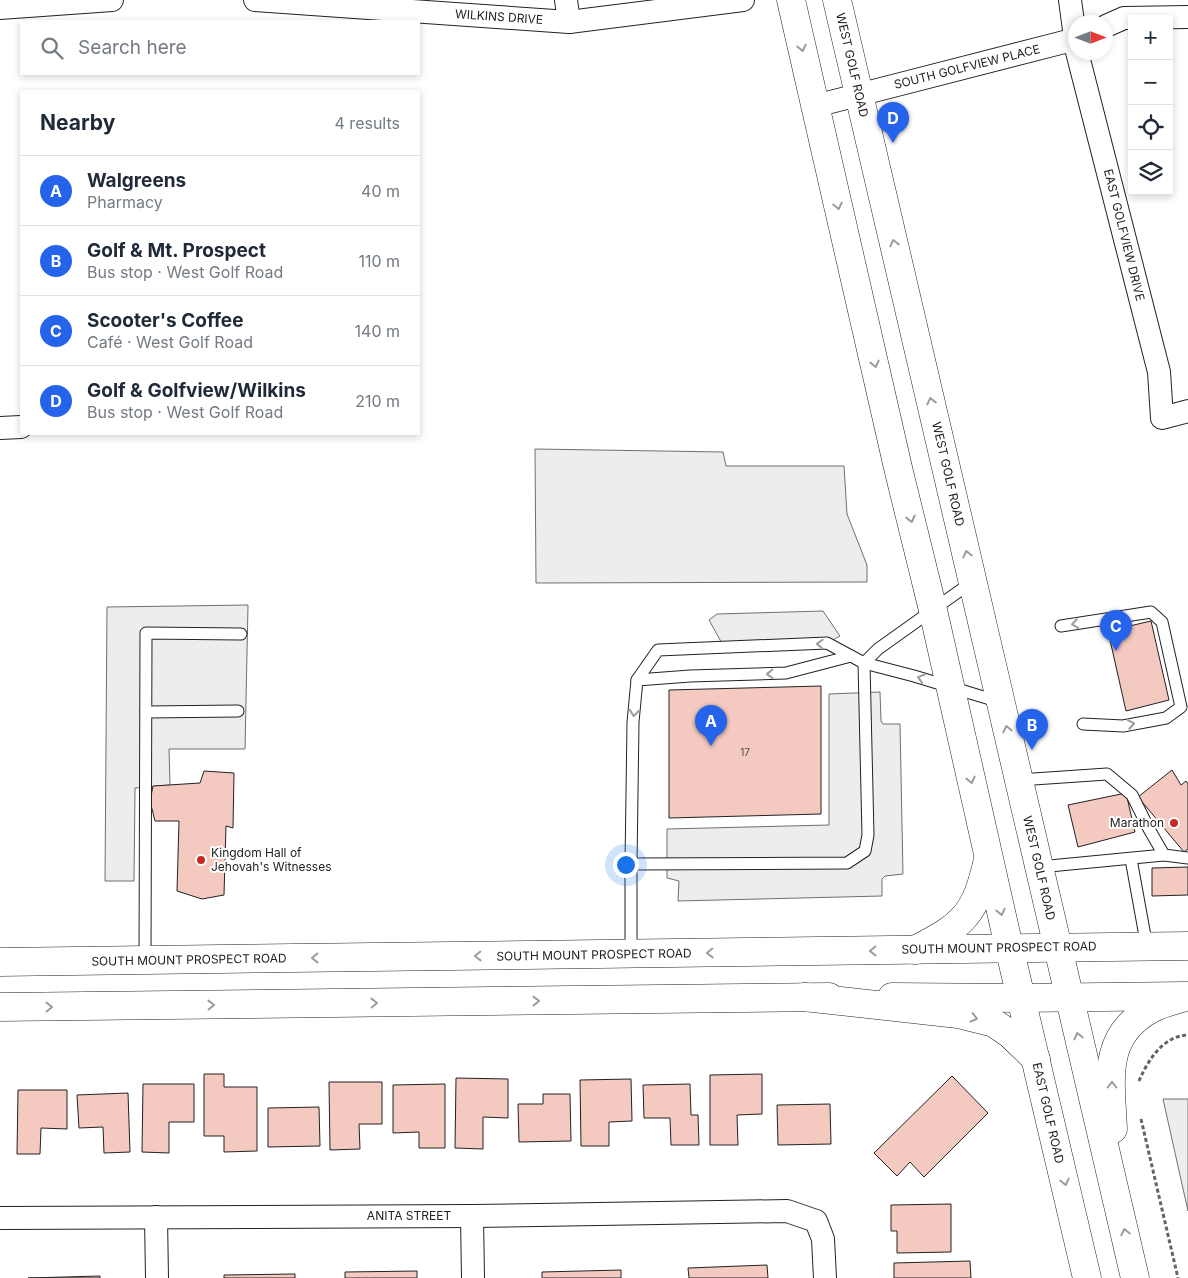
<!DOCTYPE html>
<html lang="en">
<head>
<meta charset="utf-8">
<style>
  body { margin:0; font-family:Inter,sans-serif; background:#f6f6f7; color:#1f2937 }
  .controls { position:absolute; right:15px; top:15px; display:grid; overflow:hidden; border-radius:0px; box-shadow:0 2px 8px #0003 }
  .controls button { width:45px; height:45px; display:grid; place-items:center; padding:0; border:0; border-bottom:1px solid #e0e1e3; background:#fff; color:#1f2937; font:25px sans-serif }
  .compass { position:absolute; left:1068px; top:15px; width:45px; height:45px; border-radius:50%; background:#fff; box-shadow:0 2px 8px #0003; rotate:90deg }
  .you { position:absolute; left:625px; top:864px; width:18px; height:18px; margin:-12px; border:4px solid #fff; border-radius:50%; background:#1a73e8; box-shadow:0 0 0 8px #1a73e833 }
  .badge { display:grid; place-items:center; width:32px; height:32px; border-radius:50%; background:#2563eb; color:#fff; font-size:16px; font-weight:700 }
  .pin { position:absolute; translate:-50% -41px; filter:drop-shadow(0 1px 2px #0008) }
  .pin::after { content:''; position:absolute; top:26px; width:18px; height:15px; background:inherit; clip-path:polygon(0 0,100% 0,50% 100%) }
  .list { margin:0; padding:0; list-style:none }
  h2 { display:flex; justify-content:space-between; align-items:center; height:65px; margin:0; padding:0 20px; font-size:21px }
  h2 small { font-size:16px; font-weight:400; color:#747a83 }
  .list li { display:grid; grid-template-columns:32px 1fr auto; gap:15px; align-items:center; box-sizing:border-box; height:70px; padding:0 20px; border-top:1px solid #e0e1e3 }
  .list b { display:block; font-size:19px; white-space:nowrap }
  .list p { margin:0; font-size:16px; white-space:nowrap; color:#747a83 }
  .list em { font-size:16px; font-style:normal; color:#747a83 }
  .icon { flex:none; width:28px; height:28px; fill:none; stroke:currentColor; stroke-width:2; stroke-linecap:round; stroke-linejoin:round }
  .map { position:relative; flex:none; width:1188px; height:1278px; overflow:hidden }
  .search { position:absolute; background:#fff; box-shadow:0 2px 8px #0003; left:20px; top:20px; width:400px; height:55px; display:flex; align-items:center; gap:12px; box-sizing:border-box; padding:0 18px; border-radius:0px; color:#747a83; font-size:19px }
  .panel { position:absolute; background:#fff; box-shadow:0 2px 8px #0003; left:20px; top:90px; width:400px; height:345px; border-radius:0px }
  .map>svg:first-child { display:block }
  .parking { fill:#ededed; stroke:#6f6f6f }
  .building { fill:#f3c9c0; stroke:#222 }
  .lines { fill:none; stroke-linecap:round; stroke-linejoin:round }
  .lane-casing { stroke:#222; stroke-width:13 }
  .street-casing { stroke:#222; stroke-width:24 }
  .secondary-casing { stroke:#222; stroke-width:29 }
  .primary-casing { stroke:#222; stroke-width:29 }
  .path { stroke:#646464; stroke-width:3; stroke-dasharray:4 2.5; stroke-linecap:butt }
  .lane { stroke:#fff; stroke-width:11 }
  .street { stroke:#fff; stroke-width:22 }
  .secondary { stroke:#fff; stroke-width:28 }
  .primary { stroke:#fff; stroke-width:28 }
  .oneway { stroke:#9c9c9c }
  .poi-dot { fill:#c62828; stroke:#fff; stroke-width:2 }
  .labels { text-anchor:middle; stroke-width:4; stroke-linejoin:round; paint-order:stroke }
  .number-label { font-size:10px; fill:#564c4a }
  .street-label { font-size:12px; fill:#222; stroke:#fff }
  .poi-label { font-size:12px; fill:#222; stroke:#fff; text-anchor:end }
</style>
</head>
<body>
<div class="map">
<svg width="1188" height="1278" viewBox="0 0 1188 1278">
  <rect width="100%" height="100%" fill="#fff"/>
  <g class="parking">
    <polygon points="535,449 723,452 726,466 844,466 847,514 867,565 867,582 536,583"/>
    <polygon points="248,605 245,749 169,749 170,785 135,788 134,881 105,881 107,607"/>
    <polygon points="823,611 840,636 827,643 724,647 709,620 717,614"/>
    <polygon points="880,692 881,721 883,724 900,724 903,874 885,876 882,879 882,896 678,901 679,881 667,878 667,829 829,825 829,694"/>
    <polygon points="1163,1099 1188,1099 1188,1211"/>
  </g>
  <g class="building">
    <polygon points="1151,621 1169,700 1126,711 1108,631"/>
    <polygon points="821,686 821,814 669,818 669,690"/>
    <polygon points="1172,770 1181,785 1186,781 1188,784 1188,849 1184,852 1138,797"/>
    <polygon points="204,771 234,773 233,828 226,826 224,895 202,899 177,891 179,821 155,821 150,801 153,786 200,783"/>
    <polygon points="1126,793 1135,832 1078,847 1068,805"/>
    <polygon points="1188,867 1188,895 1152,896 1152,868"/>
    <polygon points="204,1074 224,1074 224,1087 257,1087 257,1151 224,1152 224,1136 204,1136"/>
    <polygon points="762,1074 762,1114 737,1115 738,1145 710,1145 710,1075"/>
    <polygon points="952,1076 988,1113 924,1177 910,1162 897,1176 874,1153"/>
    <polygon points="456,1078 508,1079 508,1118 483,1117 483,1149 455,1148"/>
    <polygon points="631,1079 632,1121 609,1122 609,1146 581,1146 580,1080"/>
    <polygon points="329,1082 382,1082 382,1124 359,1124 360,1149 330,1150"/>
    <polygon points="143,1084 194,1084 194,1122 169,1122 169,1153 142,1152"/>
    <polygon points="445,1084 445,1148 419,1148 419,1132 393,1133 393,1085"/>
    <polygon points="690,1084 691,1115 698,1115 699,1145 671,1145 670,1118 644,1118 643,1085"/>
    <polygon points="18,1090 67,1090 67,1129 41,1128 40,1154 17,1154"/>
    <polygon points="128,1093 130,1152 104,1153 103,1127 79,1128 77,1095"/>
    <polygon points="543,1094 570,1094 571,1141 519,1142 518,1104 543,1104"/>
    <polygon points="830,1104 831,1144 778,1145 777,1105"/>
    <polygon points="319,1107 320,1146 268,1147 268,1108"/>
    <polygon points="951,1204 951,1252 897,1253 897,1231 891,1231 891,1205"/>
    <polygon points="970,1261 971,1278 894,1278 894,1263"/>
    <polygon points="767,1265 768,1278 689,1278 688,1268"/>
    <polygon points="621,1270 621,1278 542,1278 542,1272"/>
    <polygon points="417,1271 417,1278 345,1278 345,1272"/>
    <polygon points="295,1274 295,1278 224,1278 224,1275"/>
    <polygon points="100,1276 100,1278 28,1278"/>
  </g>
  <g class="lines">
    <g class="lane-casing">
      <g id="lane">
        <polyline points="972,582 878,649 864,663 914,676 1000,702"/>
        <polyline points="1061,626 1151,612 1162,622 1181,707 1166,718 1123,726 1083,724"/>
        <polyline points="637,680 690,676 786,673 851,656"/>
        <polyline points="146,712 238,711"/>
        <polyline points="1019,780 1107,774 1132,795 1149,829 1164,855 1188,858"/>
        <polyline points="1131,859 1147,947"/>
        <polyline points="631,864 633,722 637,680 658,650 827,643 864,663 868,835 865,851 847,863 631,864 631,955"/>
        <polyline points="1039,867 1164,855"/>
        <polyline points="145,960 146,633 241,634"/>
      </g>
    </g>
    <g class="street-casing">
      <g id="street">
        <polyline points="255,0 569,22 743,0"/>
        <polyline points="566,0 569,22"/>
        <polyline points="1070,0 1076,45"/>
        <polyline points="0,8 112,0"/>
        <polyline points="1106,26 1124,18 1188,17"/>
        <polyline points="1077,52 1159,372 1162,418 1188,411"/>
        <polyline points="815,106 1076,39"/>
        <polyline points="0,428 21,427"/>
        <polyline points="472,1216 473,1278"/>
        <polyline points="156,1217 157,1278"/>
        <polyline points="0,1218 472,1216 787,1211 816,1221 823,1239 825,1278"/>
      </g>
    </g>
    <g class="secondary-casing">
      <g id="secondary">
        <polyline points="0,962 1188,946"/>
        <polyline points="892,997 1021,998 1184,996"/>
        <polyline points="0,1007 829,997"/>
      </g>
    </g>
    <g class="primary-casing">
      <g id="primary">
        <polyline points="791,0 899,472 933,610 1009,947 1087,1278"/>
        <polyline points="837,0 1135,1278"/>
        <path d="M915,950c49,-25 61,-36 73,-91"/>
        <polyline points="804,997 958,1014 994,1023 1010,1034 1036,1059"/>
        <path d="M1113,1129c-2,-48 -12,-93 38,-120 11,-6 25,-9 37,-13"/>
      </g>
    </g>
    <g class="path">
      <path d="M1139,1081c9,-21 24,-45 49,-46"/>
      <polyline points="1141,1119 1178,1278"/>
    </g>
    <use href="#lane" class="lane"/>
    <use href="#street" class="street"/>
    <use href="#secondary" class="secondary"/>
    <use href="#primary" class="primary"/>
  </g>
  <defs><path id="oneway-chevron" d="M-2-3.5L2.5 0L-2 3.5" fill="none" stroke-width="1.6" stroke-linecap="round" stroke-linejoin="round" transform="scale(1.25)"/></defs>
  <g class="oneway">
    <use href="#oneway-chevron" transform="translate(802 48) rotate(78)"/>
    <use href="#oneway-chevron" transform="translate(838 206) rotate(77)"/>
    <use href="#oneway-chevron" transform="translate(894 243) rotate(-103)"/>
    <use href="#oneway-chevron" transform="translate(875 364) rotate(77)"/>
    <use href="#oneway-chevron" transform="translate(931 401) rotate(-103)"/>
    <use href="#oneway-chevron" transform="translate(911 519) rotate(76)"/>
    <use href="#oneway-chevron" transform="translate(967 554) rotate(-103)"/>
    <use href="#oneway-chevron" transform="translate(1075 624) rotate(171)"/>
    <use href="#oneway-chevron" transform="translate(820 644) rotate(-178)"/>
    <use href="#oneway-chevron" transform="translate(770 674) rotate(178)"/>
    <use href="#oneway-chevron" transform="translate(921 678) rotate(-163)"/>
    <use href="#oneway-chevron" transform="translate(634 713) rotate(96)"/>
    <use href="#oneway-chevron" transform="translate(1131 724) rotate(-10)"/>
    <use href="#oneway-chevron" transform="translate(1007 729) rotate(-103)"/>
    <use href="#oneway-chevron" transform="translate(971 780) rotate(77)"/>
    <use href="#oneway-chevron" transform="translate(1001 912) rotate(77)"/>
    <use href="#oneway-chevron" transform="translate(873 951) rotate(179)"/>
    <use href="#oneway-chevron" transform="translate(710 953) rotate(179)"/>
    <use href="#oneway-chevron" transform="translate(478 956) rotate(179)"/>
    <use href="#oneway-chevron" transform="translate(315 958) rotate(179)"/>
    <use href="#oneway-chevron" transform="translate(536 1001) rotate(-1)"/>
    <use href="#oneway-chevron" transform="translate(374 1003) rotate(-1)"/>
    <use href="#oneway-chevron" transform="translate(211 1005) rotate(-1)"/>
    <use href="#oneway-chevron" transform="translate(49 1007) rotate(-1)"/>
    <use href="#oneway-chevron" transform="translate(974 1018) rotate(14)"/>
    <use href="#oneway-chevron" transform="translate(1078 1036) rotate(-103)"/>
    <use href="#oneway-chevron" transform="translate(1112 1085) rotate(-90)"/>
    <use href="#oneway-chevron" transform="translate(1065 1182) rotate(77)"/>
    <use href="#oneway-chevron" transform="translate(1125 1232) rotate(-103)"/>
  </g>
  <g class="poi-dot">
    <circle cx="1174" cy="823" r="5"/>
    <circle cx="201" cy="860" r="5"/>
  </g>
  <g class="labels">
    <g class="number-label">
      <text x="745" y="756">17</text>
    </g>
    <g class="street-label">
      <text transform="translate(499 17) rotate(4)" y="4">WILKINS DRIVE</text>
      <text transform="translate(852 65) rotate(77)" y="4">WEST GOLF ROAD</text>
      <text transform="translate(967 67) rotate(-14)" y="4">SOUTH GOLFVIEW PLACE</text>
      <text transform="translate(1124 235) rotate(76)" y="4">EAST GOLFVIEW DRIVE</text>
      <text transform="translate(948 474) rotate(77)" y="4">WEST GOLF ROAD</text>
      <text transform="translate(1039 868) rotate(77)" y="4">WEST GOLF ROAD</text>
      <text transform="translate(999 948) rotate(-1)" y="4">SOUTH MOUNT PROSPECT ROAD</text>
      <text transform="translate(594 955) rotate(-1)" y="4">SOUTH MOUNT PROSPECT ROAD</text>
      <text transform="translate(189 960) rotate(-1)" y="4">SOUTH MOUNT PROSPECT ROAD</text>
      <text transform="translate(1048 1113) rotate(77)" y="4">EAST GOLF ROAD</text>
      <text x="409" y="1220">ANITA STREET</text>
    </g>
    <g class="poi-label">
      <text x="1164" y="827">Marathon</text>
      <text x="211" y="857" text-anchor="start">Kingdom Hall of<tspan x="211" dy="14">Jehovah's Witnesses</tspan></text>
    </g>
  </g>
</svg>
<div class="controls">
<button>+</button>
<button>−</button>
<button><svg class="icon" aria-label="locate" viewBox="0 0 24 24"><circle cx="12" cy="12" r="6"/><path d="M12 2v4M12 18v4M2 12h4M18 12h4"/></svg></button>
<button><svg class="icon" aria-label="layers" viewBox="0 0 24 24"><path d="M12 4l9 5-9 5-9-5zM3 14l9 5 9-5"/></svg></button>
</div>
<svg class="compass" viewBox="-18 -18 36 36"><path d="M0-13l5 13h-10z" fill="#e53935"/><path d="M0 13l5-13h-10z" fill="#747a83"/></svg>
<div class="you"></div>
<div class="pin badge" style="left:711px;top:746px">A</div>
<div class="pin badge" style="left:1032px;top:750px">B</div>
<div class="pin badge" style="left:1116px;top:651px">C</div>
<div class="pin badge" style="left:893px;top:143px">D</div>
<div class="search"><svg class="icon" aria-label="search" viewBox="0 0 24 24"><circle cx="10" cy="10" r="6"/><path d="M15 15l6 6"/></svg>Search here</div>
<section class="panel">
<h2>Nearby<small>4 results</small></h2>
<ul class="list">
<li><span class="badge">A</span><div><b>Walgreens</b><p>Pharmacy</p></div><em>40 m</em></li>
<li><span class="badge">B</span><div><b>Golf &amp; Mt. Prospect</b><p>Bus stop · West Golf Road</p></div><em>110 m</em></li>
<li><span class="badge">C</span><div><b>Scooter's Coffee</b><p>Café · West Golf Road</p></div><em>140 m</em></li>
<li><span class="badge">D</span><div><b>Golf &amp; Golfview/Wilkins</b><p>Bus stop · West Golf Road</p></div><em>210 m</em></li>
</ul>
</section>
</div>
</body>
</html>
